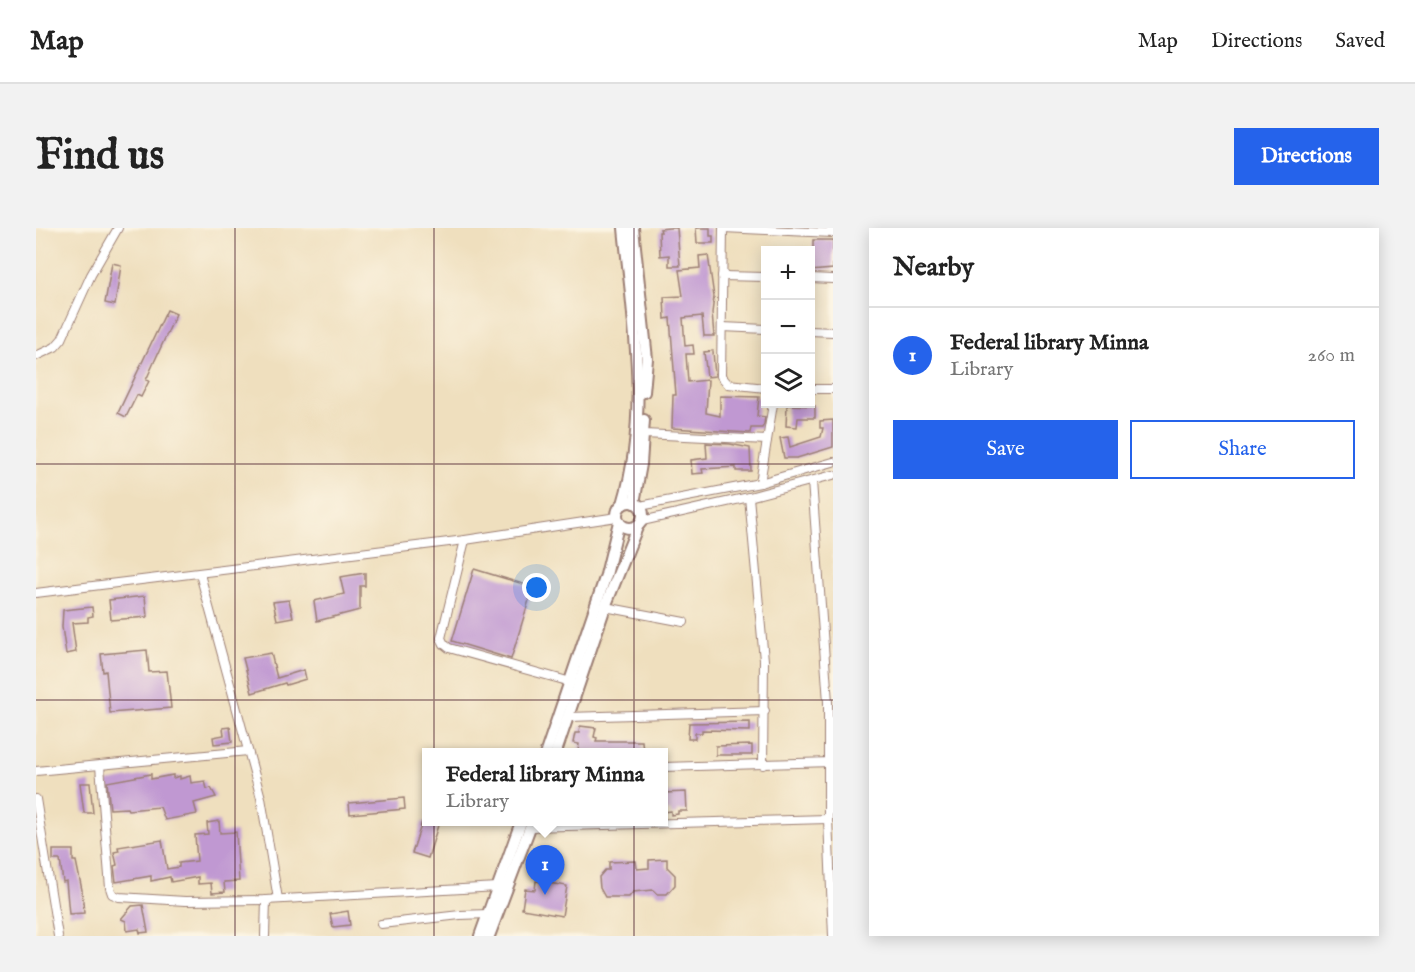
<!DOCTYPE html>
<html lang="en">
<head>
<meta charset="utf-8">
<style>
  body { margin:0; font-family:"IM FELL English",serif; background:#f2f2f2; color:#222 }
  .controls { position:absolute; right:18px; top:18px; display:grid; overflow:hidden; border-radius:0px; box-shadow:0 3px 15px #0003 }
  .controls button { width:54px; height:54px; display:grid; place-items:center; padding:0; border:0; border-bottom:2px solid #e0e0e0; background:#fff; color:#222; font:30px sans-serif }
  .you { position:absolute; left:501px; top:360px; width:21px; height:21px; margin:-15px; border:4px solid #fff; border-radius:50%; background:#1a73e8; box-shadow:0 0 0 9px #1a73e833 }
  .badge { display:grid; place-items:center; width:39px; height:39px; border-radius:50%; background:#2563eb; color:#fff; font-size:20px; font-weight:700 }
  .pin { position:absolute; translate:-50% -50px; filter:drop-shadow(0 2px 3px #0008) }
  .pin::after { content:''; position:absolute; top:32px; width:21px; height:18px; background:inherit; clip-path:polygon(0 0,100% 0,50% 100%) }
  .popup { position:absolute; left:386px; top:520px; width:246px; height:78px; box-sizing:border-box; display:grid; place-content:center; border-radius:0px; background:#fff; filter:drop-shadow(0 2px 4px #0005); font-size:20px; white-space:nowrap; color:#767676 }
  .popup b { font-size:22px; color:#222 }
  .popup::after { content:''; position:absolute; left:50%; top:100%; margin-left:-12px; border:12px solid transparent; border-top-color:#fff }
  .list { margin:0; padding:0; list-style:none }
  h2 { display:flex; justify-content:space-between; align-items:center; height:78px; margin:0; padding:0 24px; font-size:26px }
  h2 small { font-size:20px; font-weight:400; color:#767676 }
  .list li { display:grid; grid-template-columns:39px 1fr auto; gap:18px; align-items:center; box-sizing:border-box; height:96px; padding:0 24px; border-top:2px solid #e0e0e0 }
  .list b { display:block; font-size:22px; white-space:nowrap }
  .list p { margin:0; font-size:20px; white-space:nowrap; color:#767676 }
  .list em { font-size:20px; font-style:normal; color:#767676 }
  .actions { display:flex; gap:12px; padding:18px 24px }
  .actions a { flex:1; padding:14px 0; border:2px solid #2563eb; border-radius:0px; text-align:center; font-size:21px; color:#2563eb }
  .actions .main { background:#2563eb; color:#fff }
  .icon { flex:none; width:33px; height:33px; fill:none; stroke:currentColor; stroke-width:2; stroke-linecap:round; stroke-linejoin:round }
  .map { position:relative; flex:none; width:797px; height:708px; overflow:hidden; border-radius:0px }
  header { display:flex; align-items:center; gap:36px; box-sizing:border-box; height:84px; padding:0 30px; background:#fff; border-bottom:2px solid #e0e0e0 }
  header strong { font-size:28px }
  nav { display:flex; gap:33px; margin-inline-start:auto; font-size:21px }
  .intro { display:flex; align-items:center; justify-content:space-between; box-sizing:border-box; height:144px; padding:0 36px }
  h1 { margin:0; font-size:42px }
  .button { padding:15px 27px; border-radius:0px; background:#2563eb; color:#fff; font-size:21px; font-weight:700 }
  main { display:flex; gap:36px; padding:0 36px }
  aside { flex:1; background:#fff; border-radius:0px; box-shadow:0 3px 15px #0003 }
  .map>svg:first-child { display:block }
  .building { fill:#c098d2 }
  .lines { fill:none; stroke-linecap:round; stroke-linejoin:round }
  .minor-casing { stroke:#9c7f74; stroke-width:10 }
  .major-casing { stroke:#9c7f74; stroke-width:14 }
  .minor { stroke:#fff; stroke-width:8 }
  .major { stroke:#fff; stroke-width:10 }
  .grid { fill:none; stroke:#4a1f2b; stroke-width:1.5; stroke-opacity:0.55 }
</style>
</head>
<body>
<header>
<strong>Map</strong>
<nav><a>Map</a><a>Directions</a><a>Saved</a></nav>
</header>
<div class="intro"><h1>Find us</h1><a class="button">Directions</a></div>
<main>
<div class="map">
<svg width="797" height="708" viewBox="0 0 797 708">
  <rect width="100%" height="100%" fill="#fcf5e5"/>
  <filter id="ink" filterUnits="userSpaceOnUse"><feTurbulence type="fractalNoise" baseFrequency=".0167" numOctaves="2"/><feDisplacementMap in="SourceGraphic" scale="12" xChannelSelector="R" yChannelSelector="G"/><feConvolveMatrix kernelMatrix="1 2 1 2 8 2 1 2 1" color-interpolation-filters="sRGB"/></filter>
  <filter id="wash" filterUnits="userSpaceOnUse"><feTurbulence type="fractalNoise" baseFrequency=".008" numOctaves="4" result="noise"/><feDisplacementMap in="SourceGraphic" scale="24" xChannelSelector="R" yChannelSelector="G"/><feGaussianBlur stdDeviation="1.35" result="paint"/><feColorMatrix in="noise" values="0 0 0 0 0 0 0 0 0 0 0 0 0 0 0 0 0 1.4 0 .05"/><feComposite in="paint" operator="in"/></filter>
  <g filter="url(#wash)">
    <rect width="100%" height="100%" fill="#efdfbe"/>
    <g id="blocks">
      <g class="building">
        <polygon points="633,0 641,0 644,38 633,38 633,27 624,28 623,4 625,4 624,1"/>
        <polygon points="660,0 674,0 674,8 677,8 677,15 661,15"/>
        <polygon points="777,12 797,12 797,41 774,43 774,23 777,23"/>
        <polygon points="672,27 678,69 676,85 678,108 668,108 666,88 647,90 649,118 657,117 658,126 650,126 652,154 672,152 670,185 684,188 684,168 723,169 721,188 729,189 728,196 726,200 715,200 714,205 636,200 637,167 640,167 634,90 629,91 628,69 647,68 643,42 664,40 663,28"/>
        <polygon points="76,35 85,37 79,77 69,75"/>
        <polygon points="131,82 140,86 110,152 113,153 105,169 101,167 90,189 82,185"/>
        <polygon points="677,123 679,148 671,149 668,124"/>
        <polygon points="751,177 779,178 779,190 762,190 761,199 750,198"/>
        <polygon points="797,192 797,219 761,230 748,230 744,210 752,209 754,219 785,209 787,200 784,200 784,193"/>
        <polygon points="670,215 694,216 714,220 715,243 700,243 700,239 666,241 667,245 656,246 655,232 671,230"/>
        <polygon points="438,341 497,359 475,431 416,413"/>
        <polygon points="329,345 329,358 324,358 324,382 281,393 278,373 308,366 304,349"/>
        <polygon points="109,368 111,389 75,392 73,372"/>
        <polygon points="253,372 257,389 241,392 237,374"/>
        <polygon points="56,379 57,388 52,389 52,394 36,395 40,424 30,426 26,399 27,382"/>
        <polygon points="111,422 113,444 131,443 135,480 74,485 70,443 67,444 65,426"/>
        <polygon points="235,425 241,450 268,442 270,451 250,457 249,455 216,465 207,430"/>
        <polygon points="714,494 714,503 666,502 666,505 659,505 659,511 652,511 653,495"/>
        <polygon points="544,498 560,500 558,509 561,510 560,513 606,513 607,525 542,523 543,516 537,515 539,505 543,505"/>
        <polygon points="194,499 196,514 178,516 177,509 188,507 187,500"/>
        <polygon points="716,517 716,527 680,527 680,518"/>
        <polygon points="115,546 115,551 137,547 137,550 144,548 144,551 154,548 155,555 169,553 171,561 175,560 180,569 158,575 161,586 129,592 124,579 92,582 91,580 74,581 71,554"/>
        <polygon points="44,555 54,555 57,585 48,585"/>
        <polygon points="650,564 651,583 642,583 642,586 635,587 635,583 627,584 627,565"/>
        <polygon points="368,570 369,581 314,586 313,575"/>
        <polygon points="183,593 184,605 200,604 203,653 188,654 189,664 176,665 175,655 162,656 162,649 135,654 134,649 115,653 115,648 80,654 78,638 81,637 78,624 83,623 82,619 126,612 131,641 143,639 143,635 161,633 159,607 172,606 171,595"/>
        <polygon points="386,594 403,594 392,630 376,625"/>
        <polygon points="17,622 37,622 37,633 40,633 46,662 48,685 33,686 30,653 27,654 24,632 17,632"/>
        <polygon points="631,631 631,639 639,647 639,657 631,666 621,666 617,662 597,664 593,669 569,669 564,660 563,649 569,642 573,642 573,634 600,633 601,641 613,640 613,632"/>
        <polygon points="500,653 531,658 526,688 486,681 489,661 499,662"/>
        <polygon points="107,677 112,704 104,705 103,701 91,703 90,693 85,691 96,678"/>
        <polygon points="312,683 314,697 297,699 294,686"/>
      </g>
    </g>
  </g>
  <g filter="url(#ink)">
    <use href="#blocks" fill-opacity="0" stroke="#9c7f74" stroke-width="1.5"/>
    <g class="lines">
      <g class="minor-casing">
        <g id="minor">
          <polyline points="687,0 685,148 692,156 730,160"/>
          <polyline points="687,0 797,5"/>
          <polyline points="686,48 730,49"/>
          <polyline points="774,50 797,51"/>
          <polyline points="686,99 730,101"/>
          <polyline points="774,103 797,104"/>
          <polyline points="0,128 19,119 26,111 55,47 82,0"/>
          <polyline points="774,161 797,161"/>
          <polyline points="608,206 731,212"/>
          <polyline points="776,253 792,474 792,591 797,708"/>
          <polyline points="724,255 737,176"/>
          <polyline points="713,269 728,432 727,537"/>
          <polyline points="604,278 724,255 797,234"/>
          <polyline points="606,293 713,269 797,247"/>
          <polyline points="429,312 405,410 408,416 413,420 535,454"/>
          <polyline points="164,346 225,570 242,671"/>
          <polyline points="0,365 429,312 581,289"/>
          <polyline points="569,379 648,394"/>
          <polyline points="533,489 729,483"/>
          <polyline points="64,538 74,660 76,666 83,669 149,673 230,672 462,659"/>
          <polyline points="628,539 796,534"/>
          <polyline points="0,543 212,523"/>
          <polyline points="0,571 22,708"/>
          <polyline points="494,599 792,591"/>
          <polyline points="345,696 424,687 452,686"/>
          <polyline points="229,708 230,672"/>
        </g>
      </g>
      <g class="major-casing">
        <g id="major">
          <polyline points="597,0 611,131 608,164"/>
          <circle cx="594" cy="287" r="13"/>
          <polyline points="598,275 605,236 608,192"/>
          <path d="M587,276c27,-91 10,-184 1,-276"/>
          <polyline points="510,524 570,347 583,294"/>
          <polyline points="520,524 569,379 602,297"/>
          <polyline points="444,708 485,594"/>
          <polyline points="453,708 496,594"/>
        </g>
      </g>
      <use href="#minor" class="minor"/>
      <use href="#major" class="major"/>
    </g>
  </g>
  <path class="grid" d="M199,0v708M398,0v708M598,0v708M0,236h797M0,472h797"/>
</svg>
<div class="controls">
<button>+</button>
<button>−</button>
<button><svg class="icon" aria-label="layers" viewBox="0 0 24 24"><path d="M12 4l9 5-9 5-9-5zM3 14l9 5 9-5"/></svg></button>
</div>
<div class="you"></div>
<div class="pin badge" style="left:509px;top:667px">1</div>
<div class="popup"><b>Federal library Minna</b>Library</div>
</div>
<aside>
<h2>Nearby<small></small></h2>
<ul class="list">
<li><span class="badge">1</span><div><b>Federal library Minna</b><p>Library</p></div><em>260 m</em></li>
</ul>
<div class="actions"><a class="main">Save</a><a>Share</a></div>
</aside>
</main>
</body>
</html>
